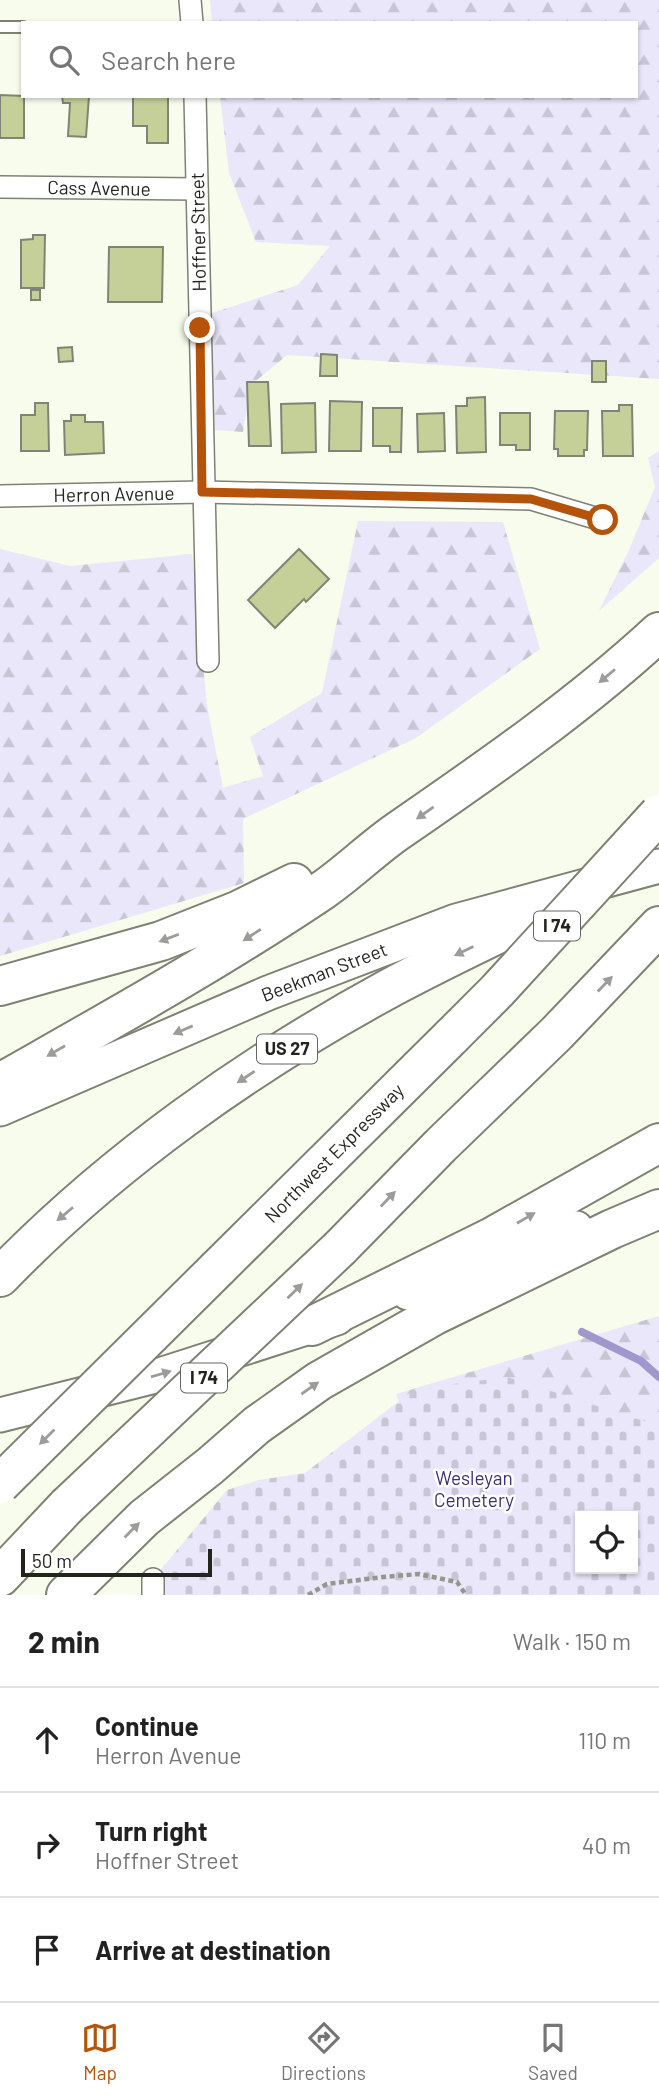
<!DOCTYPE html>
<html lang="en">
<head>
<meta charset="utf-8">
<style>
  body { margin:0; font-family:Barlow,sans-serif; background:#f2f2f2; color:#222 }
  .controls { position:absolute; right:21px; bottom:21px; display:grid; overflow:hidden; border-radius:0px; box-shadow:0 2px 5px #0004 }
  .controls button { width:63px; height:63px; display:grid; place-items:center; padding:0; border:0; border-bottom:2px solid #e0e0e0; background:#fff; color:#222; font:35px sans-serif }
  .scale { position:absolute; left:21px; bottom:18px; width:191px; box-sizing:border-box; padding-left:7px; border:4px solid #23241e; border-top:0; font-size:19px; line-height:24px; white-space:nowrap; color:#23241e; -webkit-text-stroke:5px #fff; paint-order:stroke }
  .stop { position:absolute; width:21px; height:21px; margin:-16px; border:5px solid #b45309; border-radius:50%; background:#fff }
  .stop.end { background:#b45309; border-color:#fff; box-shadow:0 2px 7px #0008 }
  .list { margin:0; padding:0; list-style:none }
  h2 { display:flex; justify-content:space-between; align-items:center; height:91px; margin:0; padding:0 28px; font-size:30px }
  h2 small { font-size:23px; font-weight:400; color:#767676 }
  .list li { display:grid; grid-template-columns:46px 1fr auto; gap:21px; align-items:center; box-sizing:border-box; height:105px; padding:0 28px; border-top:2px solid #e0e0e0 }
  .list b { display:block; font-size:26px; white-space:nowrap }
  .list p { margin:0; font-size:23px; white-space:nowrap; color:#767676 }
  .list em { font-size:23px; font-style:normal; color:#767676 }
  .icon { flex:none; width:38px; height:38px; fill:none; stroke:currentColor; stroke-width:2; stroke-linecap:round; stroke-linejoin:round }
  .map { position:relative; flex:none; width:659px; height:1595px; overflow:hidden }
  .search { position:absolute; background:#fff; box-shadow:0 2px 5px #0004; left:21px; right:21px; top:21px; height:77px; display:flex; align-items:center; gap:18px; box-sizing:border-box; padding:0 24px; border-radius:0px; color:#767676; font-size:26px }
  .sheet { height:406px; background:#fff }
  nav { display:flex; justify-content:space-around; align-items:center; box-sizing:border-box; height:98px; border-top:2px solid #e0e0e0; background:#fff; font-size:19px; color:#767676 }
  nav a { display:grid; justify-items:center; gap:4px }
  nav .on { color:#b45309 }
  .map>svg:first-child { display:block }
  .forest { fill:url(#forest-firs); fill-rule:evenodd }
  .cemetery { fill:url(#cemetery-stones); fill-rule:evenodd }
  .lines { fill:none; stroke-linecap:round; stroke-linejoin:round }
  .stream { stroke:#a098cc; stroke-width:8 }
  .building { fill:#c5d098; stroke:#808476; stroke-width:2 }
  .service-casing { stroke:#7e8173; stroke-width:14 }
  .minor-casing { stroke:#7e8173; stroke-width:24 }
  .primary-casing { stroke:#7e8173; stroke-width:37 }
  .motorway-casing { stroke:#7e8173; stroke-width:42 }
  .path { stroke:#95978c; stroke-width:4.5; stroke-dasharray:5 3.5; stroke-linecap:butt }
  .service { stroke:#fff; stroke-width:10 }
  .minor { stroke:#fff; stroke-width:21 }
  .primary { stroke:#fff; stroke-width:33 }
  .motorway { stroke:#fff; stroke-width:38 }
  .motorway-bridge-casing { stroke:#7e8173; stroke-width:42; stroke-linecap:butt }
  .motorway-bridge { stroke:#fff; stroke-width:38 }
  .oneway { fill:#9c9c9a }
  .route { stroke:#b45309; stroke-width:9 }
  .labels { text-anchor:middle; stroke-width:5; stroke-linejoin:round; paint-order:stroke }
  .shield { fill:#fff; stroke:#656662; stroke-width:2 }
  .shield-label { font-size:18px; font-weight:bold; fill:#23241e }
  .street-label { font-size:19px; fill:#23241e; stroke:#fff }
  .park-label { font-size:19px; fill:#3f306f; stroke:#fff }
</style>
</head>
<body>
<div class="map">
<svg width="659" height="1595" viewBox="0 0 659 1595">
  <defs>
    <pattern id="forest-firs" width="22" height="20" patternUnits="userSpaceOnUse" patternTransform="scale(1.75)"><rect width="22" height="20" fill="#e9e7f9"/><path d="M5 1l3.5 6h-7zM16 11l3.5 6h-7z" fill="#c8c6d5"/></pattern>
    <pattern id="cemetery-stones" width="16" height="16" patternUnits="userSpaceOnUse" patternTransform="scale(1.75)"><rect width="16" height="16" fill="#e9e7f9"/><path d="M2 7V4a2 2 0 0 1 4 0v3zM10 15v-3a2 2 0 0 1 4 0v3z" fill="#c8c6d5"/></pattern>
  </defs>
  <rect width="100%" height="100%" fill="#f8fcec"/>
  <g class="forest">
    <polygon points="210,0 659,0 659,379 287,355 251,385 243,432 214,430 212,313 298,285 330,246 256,242 229,173 220,96 636,96 636,23 212,23"/>
    <polygon points="659,451 659,558 599,611 629,550 655,487 648,458"/>
    <polygon points="358,521 503,522 540,649 416,738 243,819 244,883 0,956 0,549 70,566 192,554 207,705 223,788 263,776 250,737 322,693"/>
    <path d="M659,1316v279h-60l-183,-148 -20,-53zM580,1516h53v53h-53z"/>
  </g>
  <path class="cemetery" d="M507,1377l152,49v169h-506v-16l74,-89 32,-10 46,-7 110,-84zM580,1516h53v53h-53z"/>
  <g class="lines">
    <polyline class="stream" points="582,1332 641,1361 659,1377"/>
  </g>
  <g class="building">
    <polygon points="0,95 24,96 24,138 0,138"/>
    <polygon points="62,96 89,96 86,137 68,136 70,103 63,103"/>
    <polygon points="133,96 168,96 168,143 147,143 147,126 133,126"/>
    <polygon points="33,235 45,235 44,288 21,288 21,240 33,239"/>
    <polygon points="109,247 163,247 162,302 108,302"/>
    <rect x="31" y="290" width="9" height="10"/>
    <polygon points="72,347 73,361 59,362 58,348"/>
    <polygon points="321,354 337,355 337,376 320,376"/>
    <rect x="592" y="361" width="14" height="21"/>
    <polygon points="247,382 268,382 271,446 249,446"/>
    <polygon points="485,397 486,452 457,453 456,406 467,406 467,398"/>
    <polygon points="330,401 362,402 361,451 329,451"/>
    <polygon points="35,403 48,403 49,451 21,451 21,415 35,415"/>
    <polygon points="315,403 316,452 282,453 281,404"/>
    <polygon points="619,405 632,405 633,456 603,456 602,411 619,411"/>
    <polygon points="373,408 402,408 401,452 390,452 390,446 373,446"/>
    <polygon points="555,411 588,411 587,450 584,450 584,456 558,456 558,449 554,449"/>
    <polygon points="444,413 445,451 418,452 417,414"/>
    <polygon points="500,413 530,413 530,450 516,450 516,445 500,445"/>
    <polygon points="71,415 85,415 85,422 103,422 104,453 65,455 64,421 71,421"/>
    <polygon points="299,549 329,579 306,602 304,599 275,628 248,600"/>
  </g>
  <g class="lines">
    <g class="service-casing">
      <polyline id="service" points="0,27 23,27"/>
    </g>
    <g class="minor-casing">
      <g id="minor">
        <polyline points="190,0 192,23"/>
        <polyline points="195,96 208,661"/>
        <polyline points="0,187 197,189"/>
        <polyline points="0,496 203,492 531,499 602,520"/>
        <polyline points="153,1595 153,1579"/>
      </g>
    </g>
    <g class="primary-casing">
      <g id="primary">
        <polyline points="0,1109 268,993 456,921 659,866"/>
        <polyline points="408,1293 457,1276 576,1228"/>
        <polyline points="0,1415 163,1374 337,1318"/>
      </g>
    </g>
    <g class="motorway-casing">
      <g id="motorway">
        <polyline points="0,986 161,941 237,911 294,883"/>
        <path d="M0,1083c109,-62 219,-123 323,-193 26,-18 49,-41 75,-59 90,-62 181,-125 261,-199"/>
        <polyline points="340,1248 441,1145 557,1033 659,926"/>
        <polyline points="218,1268 452,1036"/>
        <path d="M0,1277c111,-115 250,-213 390,-289 65,-35 133,-66 199,-98"/>
        <polyline points="312,1326 492,1237 659,1143"/>
        <polyline points="0,1577 67,1506"/>
        <polyline points="66,1595 144,1518 210,1466 257,1425 319,1381 435,1315 612,1229 659,1209"/>
      </g>
    </g>
    <polyline class="path" points="308,1595 327,1584 383,1577 419,1574 457,1582 466,1595"/>
    <use href="#service" class="service"/>
    <use href="#minor" class="minor"/>
    <use href="#primary" class="primary"/>
    <use href="#motorway" class="motorway"/>
    <g class="motorway-bridge-casing">
      <g id="motorway-bridge">
        <polyline points="452,1036 497,991 659,814"/>
        <polyline points="0,1484 218,1268"/>
        <polyline points="67,1506 340,1248"/>
      </g>
    </g>
    <use href="#motorway-bridge" class="motorway-bridge"/>
  </g>
  <defs><path id="oneway-solid" d="M-6-.8H1V-3.2L6.5 0L1 3.2V.8H-6Z" transform="scale(1.75)"/></defs>
  <g class="oneway">
    <use href="#oneway-solid" transform="translate(607 676) rotate(140)"/>
    <use href="#oneway-solid" transform="translate(425 813) rotate(145)"/>
    <use href="#oneway-solid" transform="translate(252 935) rotate(147)"/>
    <use href="#oneway-solid" transform="translate(169 938) rotate(159)"/>
    <use href="#oneway-solid" transform="translate(464 951) rotate(154)"/>
    <use href="#oneway-solid" transform="translate(605 984) rotate(-46)"/>
    <use href="#oneway-solid" transform="translate(183 1030) rotate(157)"/>
    <use href="#oneway-solid" transform="translate(56 1051) rotate(150)"/>
    <use href="#oneway-solid" transform="translate(246 1077) rotate(146)"/>
    <use href="#oneway-solid" transform="translate(388 1199) rotate(-46)"/>
    <use href="#oneway-solid" transform="translate(65 1214) rotate(140)"/>
    <use href="#oneway-solid" transform="translate(526 1218) rotate(-30)"/>
    <use href="#oneway-solid" transform="translate(295 1291) rotate(-44)"/>
    <use href="#oneway-solid" transform="translate(161 1374) rotate(-16)"/>
    <use href="#oneway-solid" transform="translate(310 1388) rotate(-35)"/>
    <use href="#oneway-solid" transform="translate(47 1437) rotate(135)"/>
    <use href="#oneway-solid" transform="translate(132 1530) rotate(-45)"/>
  </g>
  <g class="lines">
    <polyline class="route" points="200,328 202,492 531,499 603,520"/>
  </g>
  <g class="labels">
    <g class="shield">
      <rect x="534" y="911.5" width="46" height="29" rx="5"/>
      <rect x="257" y="1034.5" width="60" height="29" rx="5"/>
      <rect x="181" y="1363.5" width="46" height="29" rx="5"/>
    </g>
    <g class="shield-label">
      <text x="557" y="932">I 74</text>
      <text x="287" y="1055">US 27</text>
      <text x="204" y="1384">I 74</text>
    </g>
    <g class="street-label">
      <text transform="translate(99 188) rotate(1)" y="7">Cass Avenue</text>
      <text transform="translate(198 232) rotate(-91)" y="7">Hoffner Street</text>
      <text transform="translate(114 494) rotate(-1)" y="7">Herron Avenue</text>
      <text transform="translate(324 972) rotate(-21)" y="7">Beekman Street</text>
      <text transform="translate(334 1153) rotate(-45)" y="7">Northwest Expressway</text>
    </g>
    <g class="park-label">
      <text x="474" y="1485">Wesleyan<tspan x="474" dy="22">Cemetery</tspan></text>
    </g>
  </g>
</svg>
<div class="controls">
<button><svg class="icon" aria-label="locate" viewBox="0 0 24 24"><circle cx="12" cy="12" r="6"/><path d="M12 2v4M12 18v4M2 12h4M18 12h4"/></svg></button>
</div>
<div class="scale">50 m</div>
<div class="stop" style="left:603px;top:520px"></div>
<div class="stop end" style="left:200px;top:328px"></div>
<div class="search"><svg class="icon" aria-label="search" viewBox="0 0 24 24"><circle cx="10" cy="10" r="6"/><path d="M15 15l6 6"/></svg>Search here</div>
</div>
<section class="sheet">
<h2>2 min<small>Walk · 150 m</small></h2>
<ul class="list">
<li><svg class="icon" aria-label="ahead" viewBox="0 0 24 24"><path d="M12 20V5M6 11l6-6 6 6"/></svg><div><b>Continue</b><p>Herron Avenue</p></div><em>110 m</em></li>
<li><svg class="icon" aria-label="right" viewBox="0 0 24 24"><path d="M7 20v-9h11M14 6l5 5-5 5"/></svg><div><b>Turn right</b><p>Hoffner Street</p></div><em>40 m</em></li>
<li><svg class="icon" aria-label="arrive" viewBox="0 0 24 24"><path d="M6 21V4h12l-3 4 3 4H6"/></svg><div><b>Arrive at destination</b></div></li>
</ul>
</section>
<nav>
<a class="on"><svg class="icon" aria-label="map" viewBox="0 0 24 24"><path d="M3 6l6-2 6 2 6-2v14l-6 2-6-2-6 2zM9 4v14M15 6v14"/></svg>Map</a>
<a><svg class="icon" aria-label="directions" viewBox="0 0 24 24"><path d="M12 3l9 9-9 9-9-9zM9 14v-3h6M13 9l2 2-2 2"/></svg>Directions</a>
<a><svg class="icon" aria-label="saved" viewBox="0 0 24 24"><path d="M7 4h10v16l-5-4-5 4z"/></svg>Saved</a>
</nav>
</body>
</html>
